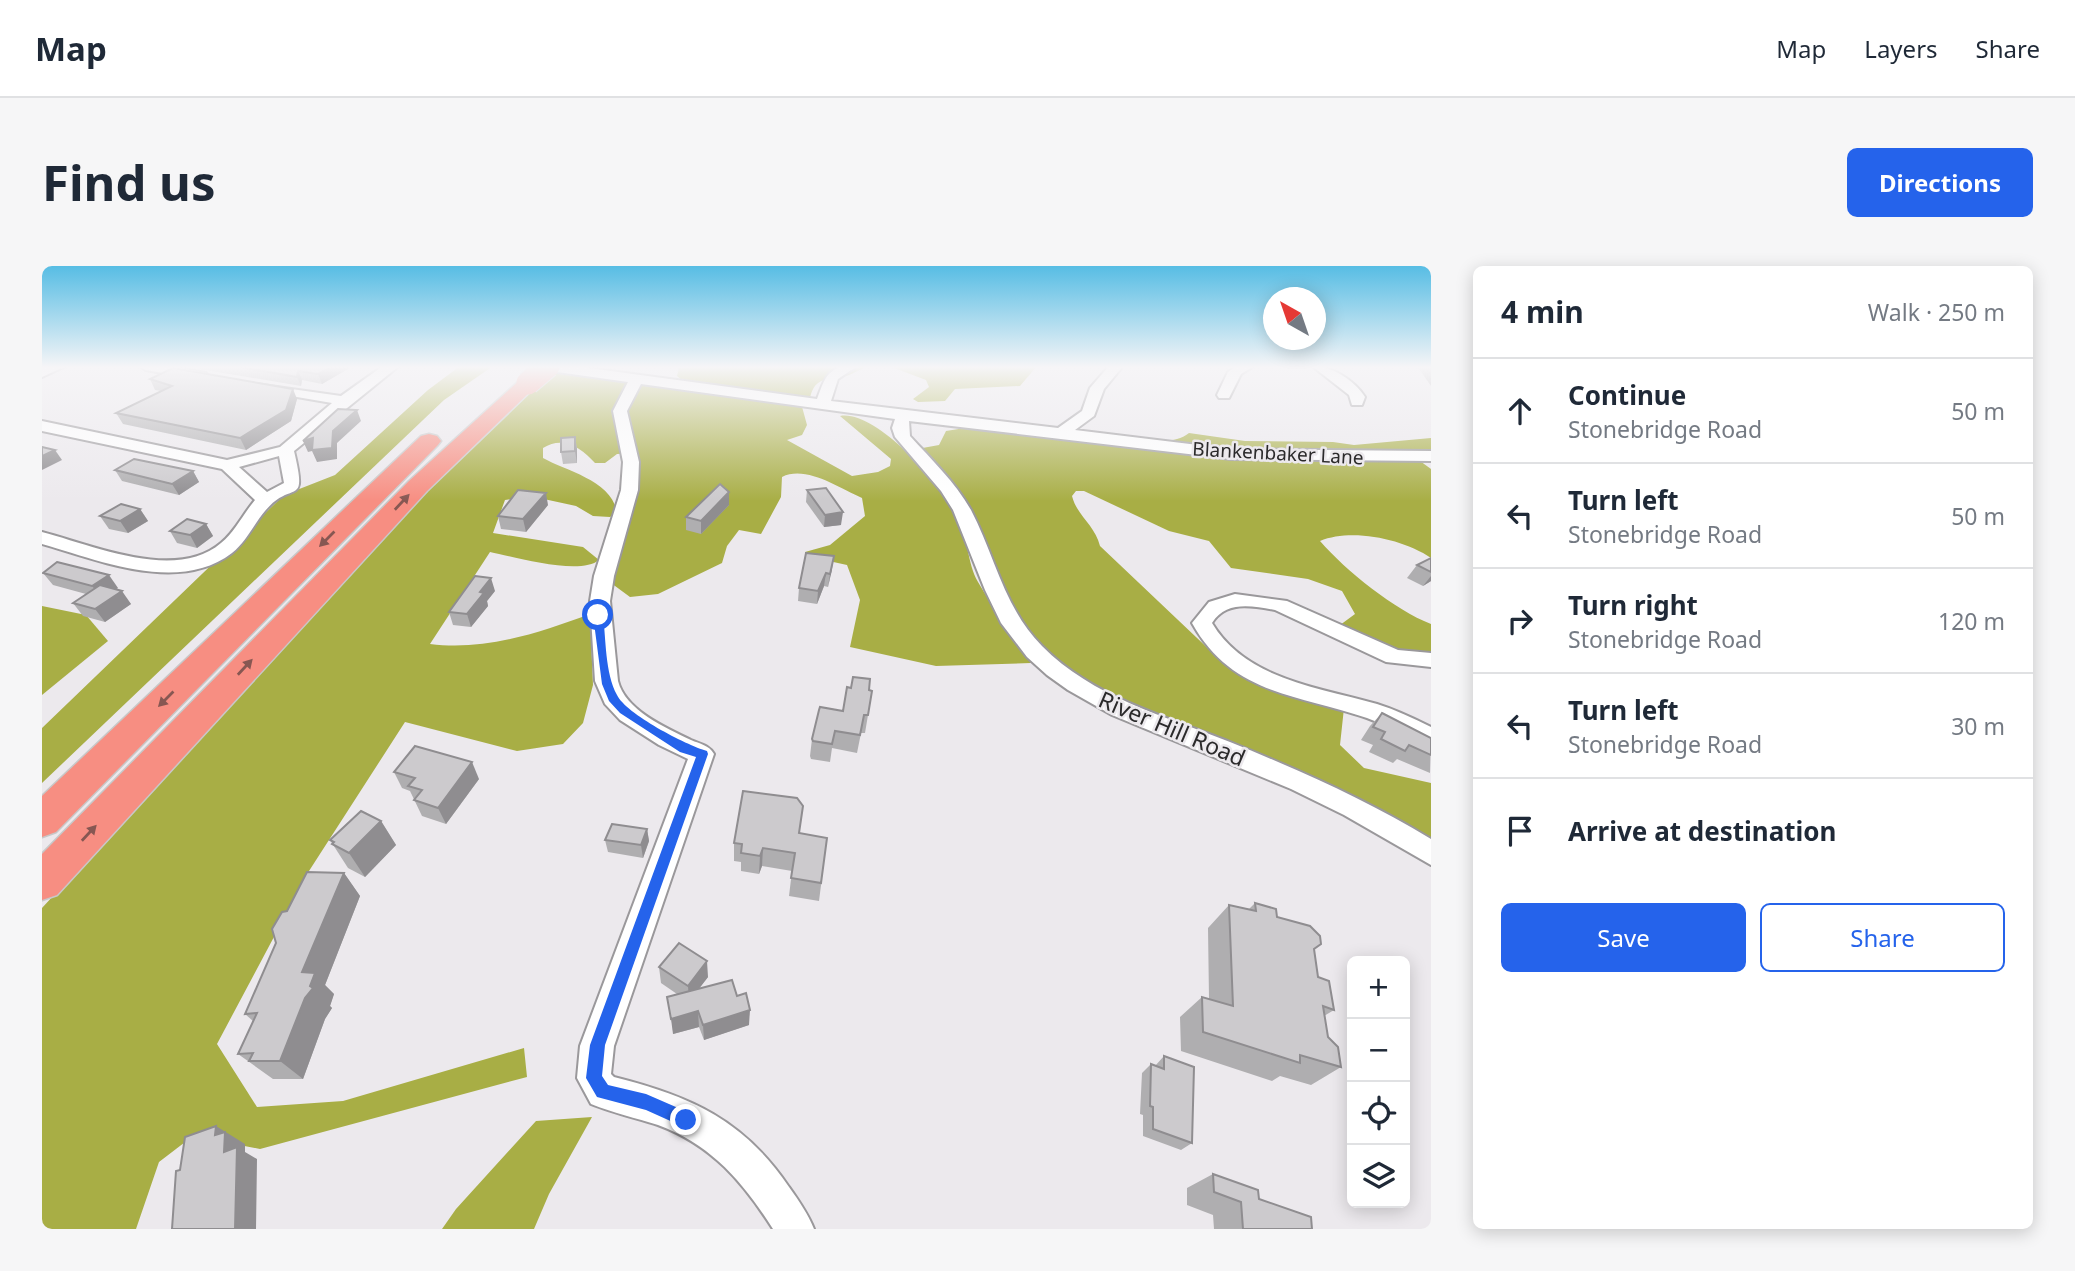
<!DOCTYPE html>
<html lang="en">
<head>
<meta charset="utf-8">
<style>
  body { margin:0; font-family:"Noto Sans",sans-serif; background:#f6f6f7; color:#1f2937 }
  .controls { position:absolute; right:21px; bottom:21px; display:grid; overflow:hidden; border-radius:10px; box-shadow:0 4px 18px #0003 }
  .controls button { width:63px; height:63px; display:grid; place-items:center; padding:0; border:0; border-bottom:2px solid #e0e1e3; background:#fff; color:#1f2937; font:35px sans-serif }
  .compass { position:absolute; left:1221px; top:21px; width:63px; height:63px; border-radius:50%; background:#fff; box-shadow:0 4px 18px #0003; rotate:320deg }
  .stop { position:absolute; width:21px; height:21px; margin:-16px; border:5px solid #2563eb; border-radius:50%; background:#fff }
  .stop.end { background:#2563eb; border-color:#fff; box-shadow:0 2px 7px #0008 }
  .list { margin:0; padding:0; list-style:none }
  h2 { display:flex; justify-content:space-between; align-items:center; height:91px; margin:0; padding:0 28px; font-size:30px }
  h2 small { font-size:23px; font-weight:400; color:#747a83 }
  .list li { display:grid; grid-template-columns:46px 1fr auto; gap:21px; align-items:center; box-sizing:border-box; height:105px; padding:0 28px; border-top:2px solid #e0e1e3 }
  .list b { display:block; font-size:26px; white-space:nowrap }
  .list p { margin:0; font-size:23px; white-space:nowrap; color:#747a83 }
  .list em { font-size:23px; font-style:normal; color:#747a83 }
  .actions { display:flex; gap:14px; padding:21px 28px }
  .actions a { flex:1; padding:16px 0; border:2px solid #2563eb; border-radius:10px; text-align:center; font-size:24px; color:#2563eb }
  .actions .main { background:#2563eb; color:#fff }
  .icon { flex:none; width:38px; height:38px; fill:none; stroke:currentColor; stroke-width:2; stroke-linecap:round; stroke-linejoin:round }
  .map { position:relative; flex:none; width:1389px; height:963px; overflow:hidden; border-radius:10px }
  header { display:flex; align-items:center; gap:42px; box-sizing:border-box; height:98px; padding:0 35px; background:#fff; border-bottom:2px solid #e0e1e3 }
  header strong { font-size:33px }
  nav { display:flex; gap:38px; margin-inline-start:auto; font-size:24px }
  .intro { display:flex; align-items:center; justify-content:space-between; box-sizing:border-box; height:168px; padding:0 42px }
  h1 { margin:0; font-size:49px }
  .button { padding:18px 32px; border-radius:10px; background:#2563eb; color:#fff; font-size:24px; font-weight:700 }
  main { display:flex; gap:42px; padding:0 42px }
  aside { flex:1; background:#fff; border-radius:10px; box-shadow:0 4px 18px #0003 }
  .map>svg:first-child { display:block }
  .forest { fill:#a8ae45 }
  .lines { fill:none; stroke-linecap:round; stroke-linejoin:round }
  .minor-casing { stroke:#9a989b; stroke-width:4 }
  .highway-casing { stroke:#c8c8c8; stroke-width:3 }
  .minor { fill:#fff; fill-rule:evenodd }
  .highway { fill:#f78e82; fill-rule:evenodd }
  .highway-bridge-casing { stroke:#c8c8c8; stroke-width:25; stroke-linecap:butt }
  .highway-bridge { stroke:#f78e82; stroke-width:23 }
  .wall { fill:#afaeb0 }
  .shaded-wall { fill:#8f8d90 }
  .building { fill:#cccacd; stroke:#8f8d90; stroke-width:2 }
  .oneway { fill:#875752 }
  .route { fill:#2563eb }
  .labels { text-anchor:middle; stroke-width:5; stroke-linejoin:round; paint-order:stroke }
  .far-street-label { font-size:19px; fill:#2b2a2b; stroke:#ece9ed }
  .street-label { font-size:23px; fill:#2b2a2b; stroke:#ece9ed }
</style>
</head>
<body>
<header>
<strong>Map</strong>
<nav><a>Map</a><a>Layers</a><a>Share</a></nav>
</header>
<div class="intro"><h1>Find us</h1><a class="button">Directions</a></div>
<main>
<div class="map">
<svg width="1389" height="963" viewBox="0 0 1389 963">
  <rect width="100%" height="100%" fill="#ece9ed"/>
  <g class="forest">
    <polygon points="418,100 451,100 402,134 0,517 0,462 242,229 293,209 386,124"/>
    <path d="M662,100h169c-11,1 -17,7 -27,10 -18,4 -31,0 -36,22l-126,-16 -7,-6 2,-8z"/>
    <polygon points="847,100 995,100 978,120 913,123 903,135 876,136 871,133 887,121 884,114"/>
    <path d="M510,107l249,30 6,22 -5,10 -15,5 65,36 26,-4 12,-6 1,-7 -51,-43c35,-7 104,70 118,100 10,20 9,47 20,66 16,28 36,54 53,81l-95,3 -86,-19 10,-47 -13,-35 -41,-9 -1,-4 25,-7 35,-29 -3,-18c-23,-10 -56,-33 -80,-21l-1,20 -20,37 -22,-4 -12,16 -5,17 -64,31 -28,3 -19,-14 21,-82 6,-48 -21,1 -12,9h-10c-13,-15 -32,-28 -52,-15v10c23,13 68,22 74,54l-7,5 -17,-1 -17,-10 -46,-10 -25,4 -12,33 90,14 16,13c-19,16 -84,-3 -109,-8l-60,92c55,7 109,-11 160,-30l3,71 -10,38 -20,21 -46,7 -112,-29 -96,149 -92,173 40,63 86,-6 181,-53 3,29 -267,72 -67,-13 -34,26 -23,67h-94v-321l427,-464z"/>
    <path d="M929,161l285,32 164,2 11,8v89c-28,-19 -79,-30 -111,-17 26,30 75,69 111,83v30l-17,2 -78,-28 19,-14 -13,-23 -34,-12 -77,-11 -22,-27 -40,-10 -85,-40h-8l-4,5c5,20 23,29 28,50l116,110 37,23 91,29 -4,37 24,23 67,15v62l-33,-26 -174,-78 -110,-41 -81,-55 -53,-104 -63,-92 22,-4 7,-14z"/>
    <path d="M1147,167l56,8 88,1 21,3 77,-7v14l-18,3 -166,-2 -111,-14c19,0 38,6 53,-6z"/>
    <polygon points="0,340 44,349 66,375 0,429"/>
    <polygon points="550,851 507,928 492,963 400,963 414,943 494,855"/>
  </g>
  <g class="lines">
    <g class="minor-casing">
      <g id="minor">
        <polygon points="5,100 24,100 0,111 0,102"/>
        <polygon points="97,100 127,100 164,107 166,110 159,114 104,104"/>
        <path d="M341,100h16l-105,85c14,59 -2,27 -29,60 -11,13 -19,31 -33,42 -53,41 -134,7 -190,-9v-12c50,13 134,50 179,11 14,-11 22,-29 34,-43l-33,-31 -180,-38v-10l185,39 53,-13 52,-44 -76,-13v-6l85,12zM237,190l5,27 -17,9 -28,-25z"/>
        <path d="M494,100h38l243,33c9,-24 11,-33 40,-33l-19,13 -7,22 227,27 24,-17 8,-23 19,-22h14l-19,23 -10,27 -19,14 156,19 200,2v10l-200,-2 -322,-38 1,15c21,23 45,46 61,74 24,46 33,98 71,136 50,51 123,70 188,96 69,28 137,58 201,97v26l-87,-50 -53,-26 -179,-74 -44,-25 -21,-15 -20,-18 -26,-34 -16,-33 -32,-80 -12,-19 -46,-54 -3,-9 3,-9 -254,-35 -14,27 12,51 -1,28 -24,86 -4,25 8,80c7,29 48,47 73,59 9,4 18,5 23,14l-100,292 -3,28 3,3c76,19 130,43 175,110 10,14 19,27 25,42h-41c-30,-47 -61,-84 -115,-104 -22,-7 -45,-12 -67,-21l-14,-26 3,-32 108,-287 -29,-14 -39,-25 -15,-16 -10,-23 -5,-80 4,-25 27,-86 2,-28 -10,-51 15,-29 -85,-12z"/>
        <polygon points="1194,100 1212,100 1199,108 1187,132 1177,132 1175,129 1186,106"/>
        <path d="M1270,100c20,0 42,14 53,31l-3,8h-10l-3,-10z"/>
        <path d="M1193,328l52,7 111,49 33,3v14l-45,-5 -111,-52c-22,-4 -49,-10 -63,13 34,57 107,64 165,81 19,6 36,14 54,23v20c-22,-7 -42,-21 -64,-29 -70,-24 -135,-23 -175,-95l17,-21z"/>
      </g>
    </g>
    <g class="highway-casing">
      <g id="highway">
        <polygon points="486,111 493,113 496,117 493,121 385,225 15,629 0,634 0,588 367,215 479,113"/>
        <polygon points="387,168 395,170 399,175 395,180 14,566 0,571 0,530 379,170"/>
      </g>
    </g>
    <use href="#minor" class="minor"/>
    <use href="#highway" class="highway"/>
    <g class="highway-bridge-casing">
      <polyline id="highway-bridge" points="486,117 506,100"/>
    </g>
    <use href="#highway-bridge" class="highway-bridge"/>
  </g>
  <g class="wall">
    <polygon points="156,100 311,100 280,118 260,114 259,120 158,103"/>
    <polygon points="1375,100 1389,100 1389,120"/>
    <polygon points="108,113 255,133 249,155 204,184 81,158 74,147 119,125 113,124"/>
    <polygon points="533,171 535,183 535,197 521,198 519,186"/>
    <polygon points="73,204 151,205 157,216 137,229 80,215"/>
    <polygon points="765,224 799,259 782,261 764,236"/>
    <polygon points="687,226 687,239 659,268 644,264 644,251"/>
    <polygon points="506,239 484,266 459,263 456,250"/>
    <polygon points="98,243 106,255 86,267 67,263 58,250"/>
    <polygon points="164,258 171,270 155,282 135,277 128,265"/>
    <polygon points="1389,292 1389,315 1381,320 1365,312 1375,299"/>
    <polygon points="790,303 786,321 782,320 775,338 756,335 757,322"/>
    <polygon points="1,307 76,322 73,323 89,338 63,356 41,350 31,337 44,328 11,319"/>
    <polygon points="453,325 445,335 446,340 429,361 411,359 407,346"/>
    <polygon points="827,424 826,449 823,467 819,467 815,487 790,482 788,496 769,493 768,490 770,473 801,445"/>
    <polygon points="1340,447 1389,472 1388,507 1355,493 1351,497 1327,486 1331,479 1319,474 1328,460"/>
    <polygon points="352,506 437,513 404,558 380,550 368,525 360,522"/>
    <polygon points="339,555 354,579 323,611 306,602 288,574"/>
    <polygon points="605,563 607,575 601,592 566,586 563,574"/>
    <polygon points="758,568 785,572 777,635 747,630 750,605 720,600 717,608 699,605 699,596 692,595 692,577"/>
    <polygon points="302,607 318,630 283,719 292,728 288,740 290,742 283,753 261,813 231,813 196,788 211,755 203,748 234,677 245,645"/>
    <polygon points="1213,637 1235,651 1272,684 1276,711 1292,744 1282,750 1286,771 1299,801 1269,819 1238,810 1230,815 1139,785 1138,751 1160,731 1167,733 1166,662 1187,639 1207,643"/>
    <polygon points="617,701 666,711 657,722 695,730 707,759 662,774 657,761 631,768 635,728 619,717"/>
    <polygon points="1122,790 1150,877 1139,884 1101,870 1101,849 1098,848 1100,807 1109,798 1113,800"/>
    <polygon points="1171,908 1217,933 1270,963 1172,963 1171,949 1145,939 1145,922"/>
  </g>
  <g class="shaded-wall">
    <polygon points="290,100 311,100 280,118 276,108"/>
    <polygon points="256,105 260,114 259,120 255,111"/>
    <polygon points="251,123 255,133 249,155 204,184 198,172"/>
    <polygon points="315,144 319,155 295,177 295,193 275,196 270,185 266,186 261,175 291,165"/>
    <polygon points="533,171 535,183 535,197 533,185"/>
    <polygon points="13,184 20,194 0,204 0,190"/>
    <polygon points="151,205 157,216 137,229 130,218"/>
    <polygon points="687,226 687,239 659,268 659,255"/>
    <polygon points="504,227 506,239 484,266 481,253"/>
    <polygon points="98,243 106,255 86,267 78,255"/>
    <polygon points="801,246 799,259 782,261 783,249"/>
    <polygon points="164,258 171,270 155,282 148,269"/>
    <polygon points="792,290 790,303 786,321 788,308"/>
    <polygon points="784,307 782,320 775,338 776,325"/>
    <polygon points="67,309 76,322 60,332 50,320"/>
    <polygon points="1389,310 1389,315 1381,320"/>
    <polygon points="449,312 453,325 445,335 446,340 429,361 425,348 438,326"/>
    <polygon points="80,325 89,338 63,356 53,343"/>
    <polygon points="430,496 437,513 404,558 396,542"/>
    <polygon points="339,555 354,579 323,611 307,587"/>
    <polygon points="605,563 607,575 601,592 599,579"/>
    <polygon points="721,582 720,600 717,608 718,590"/>
    <polygon points="302,607 318,630 283,719 292,728 288,740 290,742 283,753 261,813 238,795 260,706"/>
    <polygon points="665,695 666,711 647,736 646,720"/>
    <polygon points="708,744 707,759 662,774 661,759"/>
    <polygon points="656,745 657,761 631,768 629,753"/>
    <polygon points="174,860 203,878 203,886 215,893 214,963 193,963 182,886 173,869"/>
  </g>
  <g class="building">
    <polygon points="193,100 290,100 276,108 256,105 255,111"/>
    <polygon points="131,102 251,123 244,144 198,172 74,147 130,120 108,113"/>
    <polygon points="296,143 315,144 291,165 290,182 270,184 271,172 261,175"/>
    <polygon points="533,171 533,185 519,186 519,172"/>
    <polygon points="0,181 13,184 0,190"/>
    <polygon points="92,193 151,205 130,218 73,204"/>
    <polygon points="678,218 687,226 659,255 644,251"/>
    <polygon points="784,222 801,246 783,249 765,224"/>
    <polygon points="476,224 504,227 481,253 456,250"/>
    <polygon points="79,238 98,243 78,255 58,250"/>
    <polygon points="145,253 164,258 148,269 128,265"/>
    <polygon points="764,287 792,290 788,308 784,307 776,325 757,322"/>
    <polygon points="1389,292 1389,306 1375,299"/>
    <polygon points="15,296 67,309 50,320 1,307"/>
    <polygon points="433,310 449,312 438,326 442,327 425,348 407,346"/>
    <polygon points="58,319 80,325 53,343 31,337"/>
    <polygon points="811,411 828,413 827,424 830,425 826,449 822,449 818,469 793,465 790,478 771,475 770,473 777,444 778,441 801,445 805,421 809,422"/>
    <polygon points="1340,447 1389,472 1389,489 1367,479 1363,485 1339,473 1343,466 1331,461"/>
    <polygon points="373,480 430,496 396,542 372,534 380,524 366,520 373,512 352,506"/>
    <polygon points="701,525 755,532 761,540 757,567 785,572 779,617 749,612 753,587 721,582 718,590 699,587 700,578 692,577"/>
    <polygon points="319,545 339,555 307,587 290,578 292,576 288,574"/>
    <polygon points="570,558 605,563 599,579 563,574"/>
    <polygon points="265,606 302,607 260,706 273,707 268,720 271,722 263,732 238,795 207,795 211,787 196,788 215,747 203,748 234,677 230,663 240,646 245,645"/>
    <polygon points="1213,637 1234,643 1235,651 1268,660 1278,670 1279,678 1272,683 1276,711 1287,715 1292,744 1281,740 1286,771 1296,781 1299,801 1258,789 1258,797 1161,766 1160,731 1191,740 1187,639 1214,645"/>
    <polygon points="637,677 665,695 646,720 617,701"/>
    <polygon points="690,714 695,730 704,727 708,744 661,759 656,745 629,753 625,731"/>
    <polygon points="1122,790 1152,801 1150,877 1111,863 1111,841 1108,840 1109,798 1122,803"/>
    <polygon points="174,860 173,869 183,866 182,886 195,881 193,963 130,963 134,905 138,904 143,871"/>
    <polygon points="1171,908 1216,924 1217,933 1269,951 1270,963 1201,963 1199,936 1172,926"/>
  </g>
  <defs><path id="oneway-solid" d="M-6-.8H1V-3.2L6.5 0L1 3.2V.8H-6Z" transform="scale(1.75)"/></defs>
  <g class="oneway">
    <use href="#oneway-solid" transform="translate(360 236) rotate(-47)"/>
    <use href="#oneway-solid" transform="translate(285 273) rotate(135)"/>
    <use href="#oneway-solid" transform="translate(203 401) rotate(-47)"/>
    <use href="#oneway-solid" transform="translate(124 433) rotate(135)"/>
    <use href="#oneway-solid" transform="translate(47 567) rotate(-47)"/>
  </g>
  <linearGradient id="sky" x2="0" y2="1"><stop stop-color="#57bde4"/><stop offset="0.43" stop-color="#f6f5f7"/><stop offset="1" stop-color="#f6f5f7" stop-opacity="0"/></linearGradient>
  <rect width="1389" height="235" fill="url(#sky)"/>
  <path class="route" d="M556,346l5,3c3,24 2,58 14,80 9,19 69,50 90,56l1,3 -103,291 -3,31 6,9 38,9 46,20 2,6 -2,6 -6,2 -40,-18 -49,-13 -11,-19 4,-33 106,-288 -16,-5 -60,-39 -11,-12 -7,-17 -9,-69z"/>
  <g class="labels">
    <g class="far-street-label">
      <text transform="translate(1236 187) rotate(3)" y="7">Blankenbaker Lane</text>
    </g>
    <g class="street-label">
      <text transform="translate(1130 463) rotate(23)" y="8">River Hill Road</text>
    </g>
  </g>
</svg>
<div class="controls">
<button>+</button>
<button>−</button>
<button><svg class="icon" aria-label="locate" viewBox="0 0 24 24"><circle cx="12" cy="12" r="6"/><path d="M12 2v4M12 18v4M2 12h4M18 12h4"/></svg></button>
<button><svg class="icon" aria-label="layers" viewBox="0 0 24 24"><path d="M12 4l9 5-9 5-9-5zM3 14l9 5 9-5"/></svg></button>
</div>
<svg class="compass" viewBox="-18 -18 36 36"><path d="M0-13l5 13h-10z" fill="#e53935"/><path d="M0 13l5-13h-10z" fill="#747a83"/></svg>
<div class="stop" style="left:556px;top:349px"></div>
<div class="stop end" style="left:644px;top:854px"></div>
</div>
<aside>
<h2>4 min<small>Walk · 250 m</small></h2>
<ul class="list">
<li><svg class="icon" aria-label="ahead" viewBox="0 0 24 24"><path d="M12 20V5M6 11l6-6 6 6"/></svg><div><b>Continue</b><p>Stonebridge Road</p></div><em>50 m</em></li>
<li><svg class="icon" aria-label="left" viewBox="0 0 24 24"><path d="M17 20v-9H6M10 6l-5 5 5 5"/></svg><div><b>Turn left</b><p>Stonebridge Road</p></div><em>50 m</em></li>
<li><svg class="icon" aria-label="right" viewBox="0 0 24 24"><path d="M7 20v-9h11M14 6l5 5-5 5"/></svg><div><b>Turn right</b><p>Stonebridge Road</p></div><em>120 m</em></li>
<li><svg class="icon" aria-label="left" viewBox="0 0 24 24"><path d="M17 20v-9H6M10 6l-5 5 5 5"/></svg><div><b>Turn left</b><p>Stonebridge Road</p></div><em>30 m</em></li>
<li><svg class="icon" aria-label="arrive" viewBox="0 0 24 24"><path d="M6 21V4h12l-3 4 3 4H6"/></svg><div><b>Arrive at destination</b></div></li>
</ul>
<div class="actions"><a class="main">Save</a><a>Share</a></div>
</aside>
</main>
</body>
</html>
